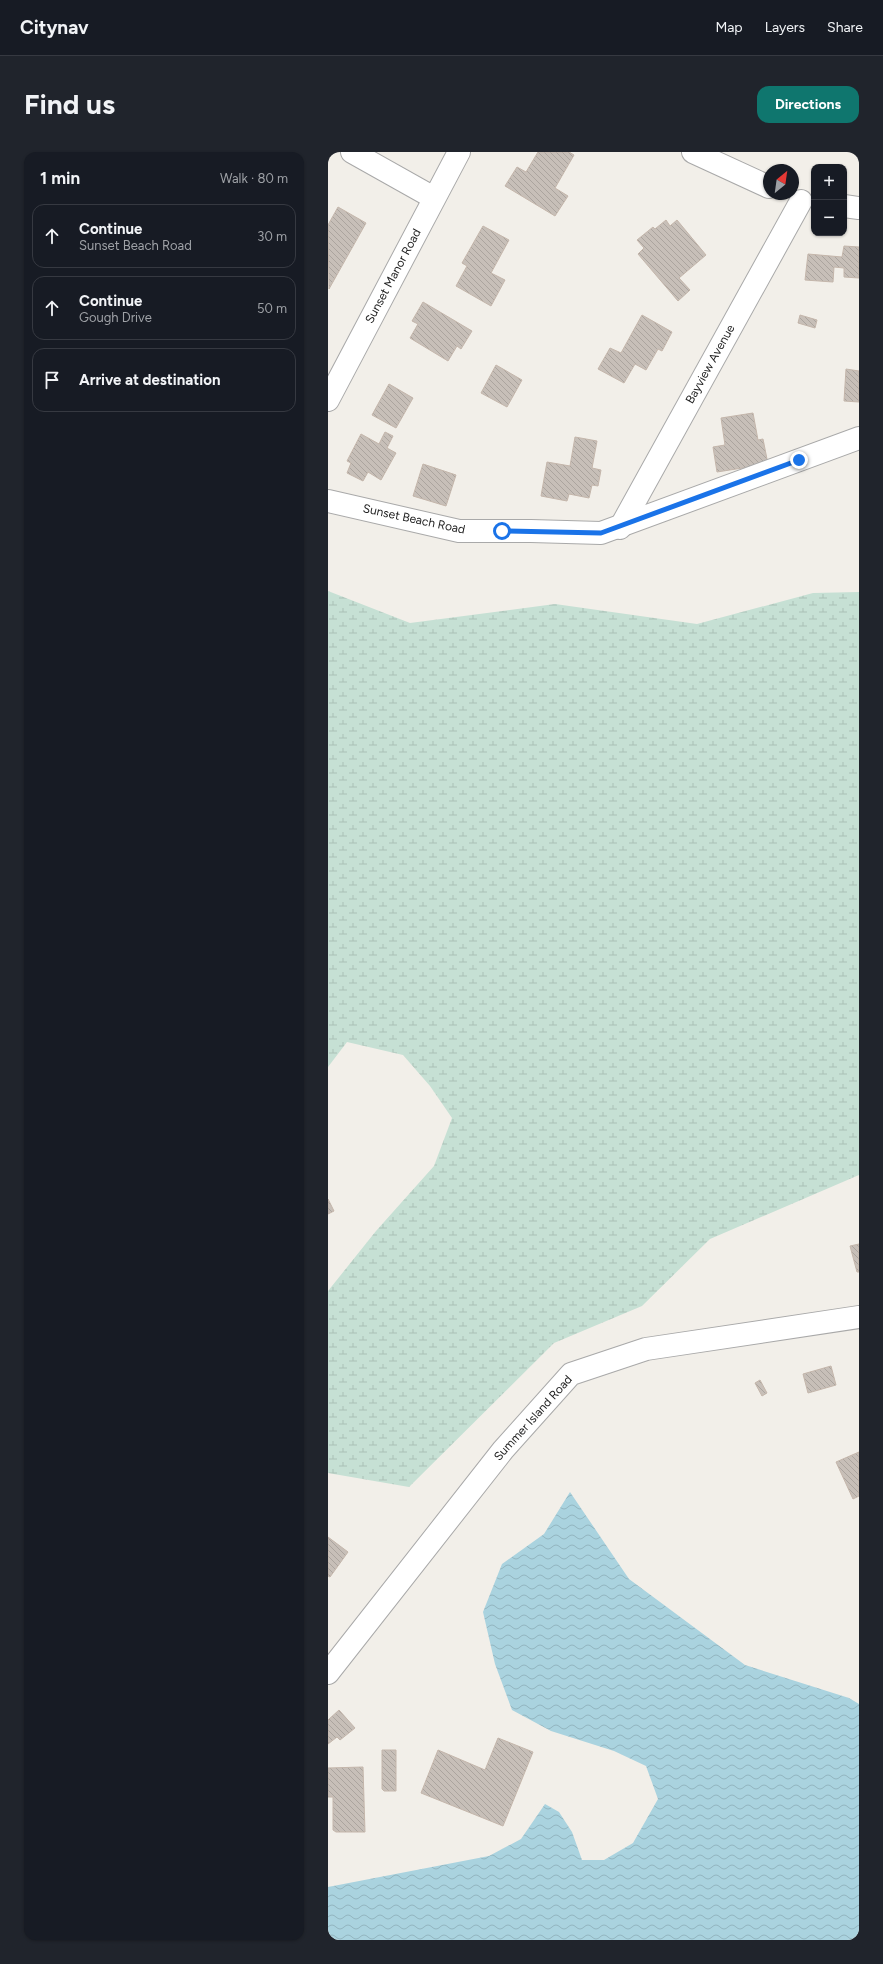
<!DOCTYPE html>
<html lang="en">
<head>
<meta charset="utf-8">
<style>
  body { margin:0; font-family:Figtree,sans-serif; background:#20242c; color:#f1f3f6 }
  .controls { position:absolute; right:12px; top:12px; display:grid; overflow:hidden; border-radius:8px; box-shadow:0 1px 3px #0004 }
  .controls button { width:36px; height:36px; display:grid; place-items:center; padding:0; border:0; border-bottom:1px solid #363941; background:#171b24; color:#f1f3f6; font:20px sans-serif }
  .compass { position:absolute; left:435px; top:12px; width:36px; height:36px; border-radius:50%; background:#171b24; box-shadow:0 1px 3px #0004; rotate:29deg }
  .stop { position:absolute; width:12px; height:12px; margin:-9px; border:3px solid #1a73e8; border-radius:50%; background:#fff }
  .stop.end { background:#1a73e8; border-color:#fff; box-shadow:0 1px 4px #0008 }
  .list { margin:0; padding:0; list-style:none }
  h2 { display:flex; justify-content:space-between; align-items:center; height:52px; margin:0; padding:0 16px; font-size:17px }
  h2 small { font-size:13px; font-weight:400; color:#9ea1a6 }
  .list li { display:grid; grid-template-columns:26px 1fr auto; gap:12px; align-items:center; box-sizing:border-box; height:64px; margin:0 8px 8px; padding:0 8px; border:1px solid #363941; border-radius:12px }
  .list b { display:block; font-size:15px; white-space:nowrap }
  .list p { margin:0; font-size:13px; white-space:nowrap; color:#9ea1a6 }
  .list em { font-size:13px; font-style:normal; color:#9ea1a6 }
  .icon { flex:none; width:22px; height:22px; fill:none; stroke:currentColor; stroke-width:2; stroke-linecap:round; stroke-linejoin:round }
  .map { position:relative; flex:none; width:531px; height:1788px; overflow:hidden; border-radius:12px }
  header { display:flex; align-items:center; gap:24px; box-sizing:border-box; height:56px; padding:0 20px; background:#171b24; border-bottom:1px solid #363941 }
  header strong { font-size:19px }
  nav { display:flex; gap:22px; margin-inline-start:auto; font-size:14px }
  .intro { display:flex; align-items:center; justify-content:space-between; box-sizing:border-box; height:96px; padding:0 24px }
  h1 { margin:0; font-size:28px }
  .button { padding:10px 18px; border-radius:12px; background:#0f766e; color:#fff; font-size:14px; font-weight:700 }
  main { display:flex; gap:24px; padding:0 24px }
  aside { flex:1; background:#171b24; border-radius:12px; box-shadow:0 1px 3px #0004 }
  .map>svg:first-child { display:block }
  .wetland { fill:url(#wetland-marsh) }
  .water { fill:url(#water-waves) }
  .building { fill:url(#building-back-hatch); stroke:#c4b6ab }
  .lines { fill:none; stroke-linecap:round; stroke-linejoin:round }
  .minor-casing { stroke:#a9a9a9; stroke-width:24 }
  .minor { stroke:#fff; stroke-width:22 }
  .route { stroke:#1a73e8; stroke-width:5 }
  .labels { text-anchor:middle; stroke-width:3.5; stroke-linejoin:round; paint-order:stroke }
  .street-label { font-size:12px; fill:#222; stroke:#fff }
</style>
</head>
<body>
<header>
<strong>Citynav</strong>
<nav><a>Map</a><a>Layers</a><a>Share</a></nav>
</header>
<div class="intro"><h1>Find us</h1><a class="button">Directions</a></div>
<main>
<aside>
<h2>1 min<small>Walk · 80 m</small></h2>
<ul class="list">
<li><svg class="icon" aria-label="ahead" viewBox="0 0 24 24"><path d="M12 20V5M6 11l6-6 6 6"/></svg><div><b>Continue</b><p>Sunset Beach Road</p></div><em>30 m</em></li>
<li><svg class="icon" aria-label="ahead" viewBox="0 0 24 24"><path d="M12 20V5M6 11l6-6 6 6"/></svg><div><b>Continue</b><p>Gough Drive</p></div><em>50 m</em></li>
<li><svg class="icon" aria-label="arrive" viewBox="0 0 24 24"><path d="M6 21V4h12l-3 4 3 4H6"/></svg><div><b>Arrive at destination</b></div></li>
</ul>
</aside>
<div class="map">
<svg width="531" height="1788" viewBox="0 0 531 1788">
  <defs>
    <pattern id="wetland-marsh" width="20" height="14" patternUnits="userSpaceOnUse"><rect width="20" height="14" fill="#c6e0d4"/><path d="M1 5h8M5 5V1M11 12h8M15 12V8" fill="none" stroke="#aac0b6"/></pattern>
    <pattern id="water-waves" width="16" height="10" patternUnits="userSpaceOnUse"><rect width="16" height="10" fill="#aad3df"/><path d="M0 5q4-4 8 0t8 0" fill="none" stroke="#92b5bf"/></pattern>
    <pattern id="building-back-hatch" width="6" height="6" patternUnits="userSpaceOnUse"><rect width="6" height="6" fill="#c7bfb8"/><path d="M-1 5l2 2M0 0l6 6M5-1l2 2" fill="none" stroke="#aba49e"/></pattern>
  </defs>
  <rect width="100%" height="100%" fill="#f2efe9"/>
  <polygon class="wetland" points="0,439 82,471 227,452 369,472 485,441 531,440 531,1023 382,1087 314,1154 226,1191 81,1335 0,1321 0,1139 48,1079 106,1014 124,966 102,934 75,903 19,890 0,915"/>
  <polygon class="water" points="242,1340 301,1427 417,1513 521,1546 531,1552 531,1788 0,1788 0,1735 161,1704 193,1687 217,1652 231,1660 244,1680 254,1708 276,1708 305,1691 330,1647 318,1614 286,1599 223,1579 184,1558 167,1512 155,1460 174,1412 216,1382"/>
  <g class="building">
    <polygon points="210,0 241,0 246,3 227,36 240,44 227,64 177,34 189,15 198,20"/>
    <polygon points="10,55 38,71 1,137 0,73"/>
    <polygon points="338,68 342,74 349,68 378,103 351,126 362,138 350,149 310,102 316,96 309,88 325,75 327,77"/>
    <polygon points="155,74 181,88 163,121 177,128 163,154 128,134 139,114 134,111"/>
    <polygon points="516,94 531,95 531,126 516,125 516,116 506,115 505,130 477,128 480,102 514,105"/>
    <polygon points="95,150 144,179 133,197 129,194 120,209 82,186 90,172 84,169"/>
    <polygon points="314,163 344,180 334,199 330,197 318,218 307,212 296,231 270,217 282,196 293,201"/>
    <polygon points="472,163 489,168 487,176 470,171"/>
    <polygon points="168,213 194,228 179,255 153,241"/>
    <polygon points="518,217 531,219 531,250 516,249"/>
    <polygon points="61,232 85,246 68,276 44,263"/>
    <polygon points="425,261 430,288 435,287 440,312 389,320 385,295 397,293 393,266"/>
    <polygon points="57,280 65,284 59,296 68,301 53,328 40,320 35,329 19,321 23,311 19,309 33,282 51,292"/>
    <polygon points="247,285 269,289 264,316 273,318 270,334 264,333 261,346 241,342 239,349 213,344 219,310 242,314"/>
    <polygon points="95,312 128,323 118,354 85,344"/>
    <polygon points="0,1047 6,1059 0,1062"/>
    <polygon points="531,1092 531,1120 529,1120 522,1094"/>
    <polygon points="503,1214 508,1233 480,1241 475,1222"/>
    <polygon points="432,1228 439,1241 434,1244 427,1231"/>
    <polygon points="531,1300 531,1344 525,1347 508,1310"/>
    <polygon points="0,1385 20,1400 2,1425 0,1424"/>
    <polygon points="11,1558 27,1576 12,1588 9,1585 0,1592 0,1568"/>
    <polygon points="170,1586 205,1600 175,1674 93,1641 110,1598 157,1618"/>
    <polygon points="54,1598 68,1598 68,1639 56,1639 54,1637"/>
    <polygon points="35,1615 37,1680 8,1680 5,1678 5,1645 0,1645 0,1616"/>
  </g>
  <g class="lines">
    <g class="minor-casing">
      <g id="minor">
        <polyline points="24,0 106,46"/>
        <polyline points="365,0 441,35"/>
        <polyline points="516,54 531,56"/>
        <polyline points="0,248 131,0"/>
        <polyline points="0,349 131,379 203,379 273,381 531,286"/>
        <polyline points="292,376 473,49"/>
        <polyline points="0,1521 175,1298 243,1222 318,1197 531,1165"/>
      </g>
    </g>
    <use href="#minor" class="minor"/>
  </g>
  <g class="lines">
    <polyline class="route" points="174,379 273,381 471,308"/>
  </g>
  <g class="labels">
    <g class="street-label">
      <text transform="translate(65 124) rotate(-62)" y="4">Sunset Manor Road</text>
      <text transform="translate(382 212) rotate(-61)" y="4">Bayview Avenue</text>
      <text transform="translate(86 367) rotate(12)" y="4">Sunset Beach Road</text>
      <text transform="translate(205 1266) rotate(-48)" y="4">Summer Island Road</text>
    </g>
  </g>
</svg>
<div class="controls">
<button>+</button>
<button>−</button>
</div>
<svg class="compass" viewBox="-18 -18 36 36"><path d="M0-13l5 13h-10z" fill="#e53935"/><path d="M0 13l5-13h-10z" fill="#9ea1a6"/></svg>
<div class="stop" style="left:174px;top:379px"></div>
<div class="stop end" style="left:471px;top:308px"></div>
</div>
</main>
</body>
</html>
